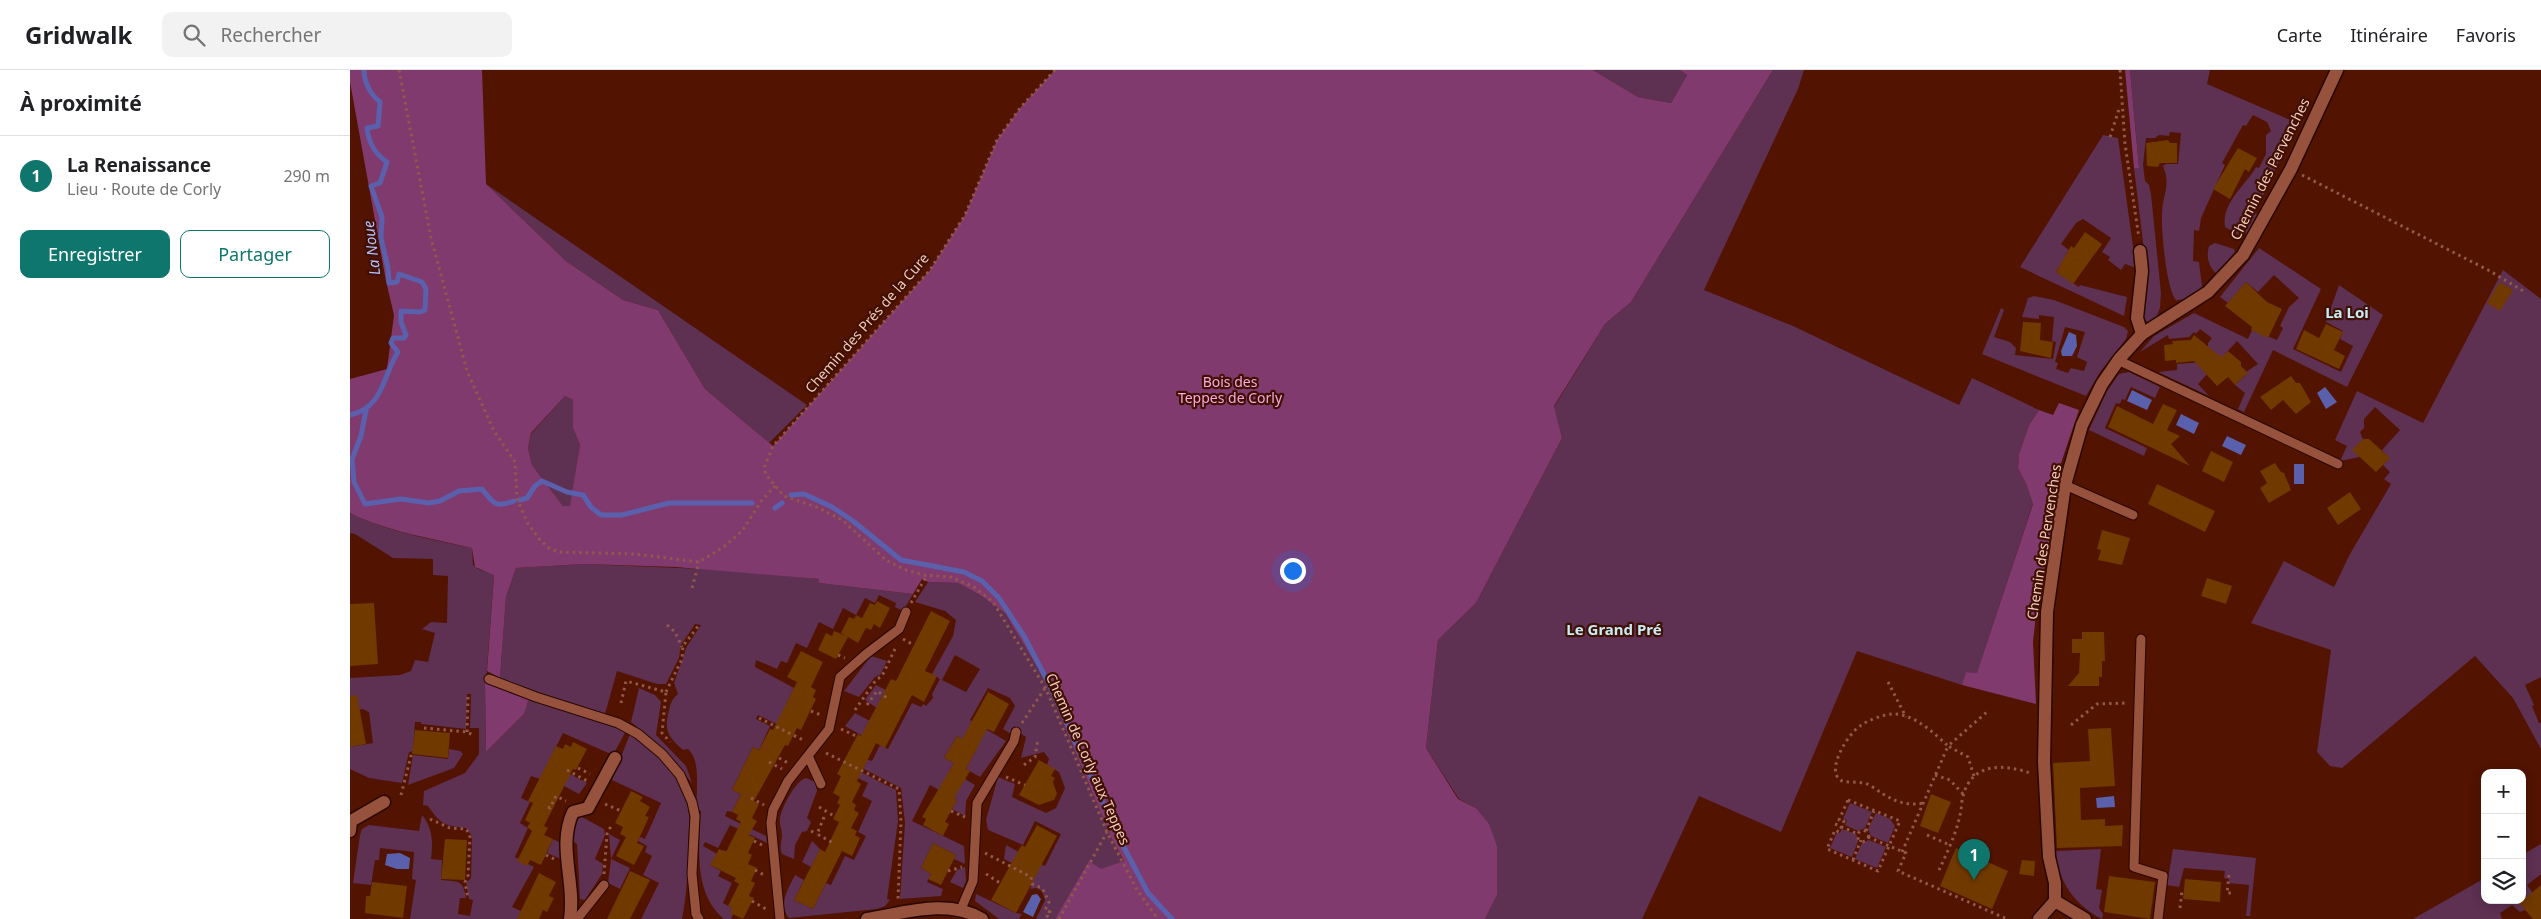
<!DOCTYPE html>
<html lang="fr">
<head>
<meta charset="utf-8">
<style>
  body { margin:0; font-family:"Noto Sans",sans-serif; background:#f2f2f2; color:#202124 }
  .controls { position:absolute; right:15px; bottom:15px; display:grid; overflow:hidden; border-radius:10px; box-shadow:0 2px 12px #0003 }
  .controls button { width:45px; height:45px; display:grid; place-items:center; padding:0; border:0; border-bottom:1px solid #e0e0e0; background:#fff; color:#202124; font:25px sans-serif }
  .you { position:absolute; left:942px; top:500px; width:18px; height:18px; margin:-12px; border:4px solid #fff; border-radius:50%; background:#1a73e8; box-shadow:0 0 0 8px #1a73e833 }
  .badge { display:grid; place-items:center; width:32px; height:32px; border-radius:50%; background:#0f766e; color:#fff; font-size:16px; font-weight:700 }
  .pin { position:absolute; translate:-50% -41px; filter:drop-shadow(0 1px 2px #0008) }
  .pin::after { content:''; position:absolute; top:26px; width:18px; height:15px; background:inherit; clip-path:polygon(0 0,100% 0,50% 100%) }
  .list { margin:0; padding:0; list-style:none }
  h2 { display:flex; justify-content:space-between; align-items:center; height:65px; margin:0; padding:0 20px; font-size:21px }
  h2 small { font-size:16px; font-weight:400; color:#757577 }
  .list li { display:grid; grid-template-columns:32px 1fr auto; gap:15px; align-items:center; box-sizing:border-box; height:80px; padding:0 20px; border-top:1px solid #e0e0e0 }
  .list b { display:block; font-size:19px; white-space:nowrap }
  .list p { margin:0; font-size:16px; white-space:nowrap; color:#757577 }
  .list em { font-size:16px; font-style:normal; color:#757577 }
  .actions { display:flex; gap:10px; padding:15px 20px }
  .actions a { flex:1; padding:11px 0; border:1px solid #0f766e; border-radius:10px; text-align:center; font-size:18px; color:#0f766e }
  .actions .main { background:#0f766e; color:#fff }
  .icon { flex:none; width:28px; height:28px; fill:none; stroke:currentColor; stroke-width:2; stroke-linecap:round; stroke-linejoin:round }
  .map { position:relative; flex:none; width:2191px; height:849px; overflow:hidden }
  header { display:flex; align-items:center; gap:30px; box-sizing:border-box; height:70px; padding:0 25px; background:#fff; border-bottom:1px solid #e0e0e0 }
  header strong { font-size:24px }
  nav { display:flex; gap:28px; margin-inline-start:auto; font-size:18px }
  .search { width:350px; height:45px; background:#f2f2f2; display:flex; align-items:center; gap:12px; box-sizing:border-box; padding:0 18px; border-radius:10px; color:#757577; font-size:19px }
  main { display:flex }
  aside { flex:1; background:#fff }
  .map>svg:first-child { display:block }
  .green { fill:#5e3052; fill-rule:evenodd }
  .forest { fill:#803a6e; fill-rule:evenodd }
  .water { fill:#5a60ac }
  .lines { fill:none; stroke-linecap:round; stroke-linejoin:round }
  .stream { stroke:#5a60ac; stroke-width:5 }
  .building { fill:#6f3900 }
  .service-casing { stroke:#290801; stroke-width:11 }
  .minor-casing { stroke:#290801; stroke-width:15 }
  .tertiary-casing { stroke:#290801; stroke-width:15 }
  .path { stroke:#905949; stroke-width:3; stroke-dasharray:2.5 4; stroke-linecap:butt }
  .service { stroke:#96523d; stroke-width:9 }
  .minor { stroke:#96523d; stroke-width:12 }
  .tertiary { stroke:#96523d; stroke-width:12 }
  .labels { text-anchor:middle; stroke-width:4.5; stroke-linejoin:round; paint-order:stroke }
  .street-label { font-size:14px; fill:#f2cabe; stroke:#401002 }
  .park-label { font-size:14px; fill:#f9a8e1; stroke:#401002 }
  .water-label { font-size:15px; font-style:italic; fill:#b5befc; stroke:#401002 }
  .neighbourhood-label { font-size:15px; font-weight:bold; fill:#c8ecf6; stroke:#401002 }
</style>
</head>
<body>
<header>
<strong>Gridwalk</strong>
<div class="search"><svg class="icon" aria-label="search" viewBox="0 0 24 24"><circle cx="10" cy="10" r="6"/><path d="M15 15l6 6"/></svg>Rechercher</div>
<nav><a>Carte</a><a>Itinéraire</a><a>Favoris</a></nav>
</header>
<main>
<aside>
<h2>À proximité<small></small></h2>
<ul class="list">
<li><span class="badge">1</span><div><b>La Renaissance</b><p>Lieu · Route de Corly</p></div><em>290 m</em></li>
</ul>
<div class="actions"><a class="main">Enregistrer</a><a>Partager</a></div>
</aside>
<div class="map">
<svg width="2191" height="849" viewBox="0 0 2191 849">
  <rect width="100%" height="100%" fill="#521300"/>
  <g class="green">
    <polygon points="1243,0 1330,0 1337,5 1321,33 1288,27"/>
    <polygon points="1423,0 1454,0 1448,19 1354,220 1443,256 1609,335 1622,308 1689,340 1679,355 1669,384 1668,398 1677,416 1683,433 1627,604 1617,602 1612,615 1507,581 1431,762 1349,726 1292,849 1135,849 1147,825 1147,776 1126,738 1109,729 1076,678 1088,570 1126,533 1212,368 1204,337 1255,254 1281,232"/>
    <path d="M1780,0h80l-3,14 90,39 -42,90 4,2 -10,18 -10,2 -14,-8c-4,-24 21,-42 31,-60l3,1 7,-14v-19l5,-4 -4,-9 -14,-7 -7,11 -3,-1 -21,38 3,2 -24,53 -2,13 -5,-1 -1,31 6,1 3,24c-6,9 -16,14 -26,14 -10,-11 -15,-72 -14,-88 1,-18 9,-27 1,-46l3,-2h12l3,-31 -11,-1 -1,4 -10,-1 -4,3h-9l-3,27 2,16 4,4 2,9 10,99 -1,15 -5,13 -5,2 -4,-2 -3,-6 3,-48 -12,-99h5z"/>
    <polygon points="1753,65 1768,68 1786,198 1775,194 1771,200 1758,190 1760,187 1752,182 1761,168 1733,149 1726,153 1711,174 1719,180 1706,202 1729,217 1730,215 1777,227 1774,246 1670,197"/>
    <polygon points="136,114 457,335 419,373 355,319 308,240 273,230 216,191"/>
    <path d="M1865,173l19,6 1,3 -19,21c-8,-7 -10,-17 -7,-27z"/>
    <polygon points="1909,178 1971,219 1943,279 1991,302 2003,276 1990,269 1993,261 1976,252 1989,215 2033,245 1997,317 1923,280 1894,342 1888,339 1895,323 1885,315 1896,305 1896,302 1908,294 1887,271 1848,314 1859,326 1808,302 1827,300 1827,294 1854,292 1858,281 1858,273 1862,268 1850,259 1846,264 1844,262 1839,267 1819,269 1818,265 1790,282 1804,266 1844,243 1898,269 1902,260 1927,270 1933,258 1930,256 1939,237 1949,228 1924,205 1908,222 1896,212 1878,233 1870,227"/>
    <polygon points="2153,200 2191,229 2191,607 2175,615 2184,635 2182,636 2189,653 2191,653 2191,679 2163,628 2125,586 1992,698 1980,696 1967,682 1981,580 1901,553 1934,491 1984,517 2000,484 2041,414 2034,409 2040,402 2033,395 2039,388 2032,380 2050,360 2025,337 2014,349 2014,358 2010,362 2013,369 2003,380 2010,387 1990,391 1997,376 1985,370 2007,321 2073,353"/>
    <path d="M1684,226l20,4 70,27 4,4 -2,8 -26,33 -14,24 -104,-42 19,-46 3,2 -10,27 16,5 6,6 -1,7 38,4 3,-17 -4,-1 2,-24 -15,-2v4l-17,-2 6,-19zM1715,257l20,5 -8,25 10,5 -3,9 -13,-3 -3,5 -12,-4 2,-6 -3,-1z"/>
    <polygon points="1779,302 1810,317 1805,328 1781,317 1775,330 1772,329 1770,334 1766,333 1755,358 1797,378 1794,386 1739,360 1757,321 1769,304"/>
    <polygon points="215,326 223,330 223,358 230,375 221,436 213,436 182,395 178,378 181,364"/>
    <path d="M0,443c38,19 81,26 122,35l1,17 5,4 16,5 -9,120 1,58 38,-38 5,-15 97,32 -13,24 -50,-22 -23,46 -9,-3 -10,22 9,4 -10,21 8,5 -13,29 19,10 -22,40 9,4 1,8h-112l6,-39 -4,-1 2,-27 -34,-4 -1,12h-4l-4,25 -18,-2 7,-48 2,-6 7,-4 50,6 3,-16c11,13 11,28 9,44l11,1 -1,20c18,2 22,-1 25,18h-6l-2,16 12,2 3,-16 -4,-1 -3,-16 5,-5 1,-42 -6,-8c-21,-2 -26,-4 -38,-22l-5,-1 1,-14 41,-18 14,-19v-26h-9l1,-34h-4l-1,35 -45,-5v-2h-6l-2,29 -4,1 -7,31 -33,-5 -19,-9v-22l23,-4 -4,-31 -6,-3 -13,2v-33l50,-3 11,-4 4,-11 13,2 7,-29 -13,-4 9,-7 16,1 1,-47 -15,-1v-16l-40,-1 -38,-24 -5,-1z"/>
    <path d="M234,494l143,6 92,9v4l94,11 -10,17 -8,-4 1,-4 -17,-8 -4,8 -10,-5 -9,17 -13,-7 -10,21 -14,-7 -12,26 -11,-5 -9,20 -6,-2 -4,8 -21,-9 -1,7 39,21 -13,27 6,14 -29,-14 -2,4 14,7 -11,24 -6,-3 -21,43 9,4 -9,18 -5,-1 -2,5 41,20 1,7 -37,-18 -12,23 -13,-6 -2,4 16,9 3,-5 8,2 -20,13 11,6 -3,5 14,7 -9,20 9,5 1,6 -2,5h-7c-31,-26 -25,-72 -23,-108l-4,-1c-2,-17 5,-49 -9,-61l-5,1c-16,-14 -19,-20 -14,-40 2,-8 3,-11 9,-16l-4,-11 13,-37 14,-21 -6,-1 -14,21 -2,13 -13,26h-9l-40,-13 -12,43 -58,-16 -47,-20 6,-81 10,-29z"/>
    <path d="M578,512l30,1 22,12 25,18 41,69 65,155 13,25c-36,11 -49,25 -69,57h-19l9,-19 -3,-9 -6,-3 -6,1 2,-5 -7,-3 7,-8 -28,-14 2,-14 39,21 16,-32 -26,-13 -12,24 -35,-15 -2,-10 12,-43 17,7 -3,13 34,16 10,-5 9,-20 -6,-16 -12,-7 2,-6 -5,-7 -23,6 5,-21 -11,-7 -4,4 -8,-5 12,-23 -5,-8 -22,-10 -18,32 36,21 -26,36 -14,-8 11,-21 -20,-12 -13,22 10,5 -4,7 25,15 -9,16 -1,15 -13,-7 5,-9 -27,-15 -18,36 52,25 1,18 -11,-5 2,-4 -23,-12 -12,25 10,6 -4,8 16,7 -2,7 -41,3 5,-76 -4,-35 -47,-24 8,-6 10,3 8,-16 8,4 24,-46 9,4 2,-3 3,2 7,-8 -1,-4 8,-15 -8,-5 21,-38 3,-16 -11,-9 -30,-9zM605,585l25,14 -14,23 -24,-12z"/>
    <polygon points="521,586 537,591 530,605 525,607 509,627 494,621"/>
    <polygon points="526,615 536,620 530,640 515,630"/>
    <polygon points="289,618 305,625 311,632 306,665 336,696 342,713 308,674 281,652"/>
    <polygon points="505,643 524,653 516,668 495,656"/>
    <path d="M280,664c28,21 56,44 59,81 1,10 -1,21 -1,31 0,25 -1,48 -6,73h-41l18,-36 -16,-8 9,-19 -7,-4 2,-6 -9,-5 2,-4 5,2 16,-36 -49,-23z"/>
    <polygon points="99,679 110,681 113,684 104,698 58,715 63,685 98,689"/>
    <path d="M509,701l37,19 2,31 -11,78 3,1 -5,6 -8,3 -88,9c-11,-14 -1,-29 6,-43l9,5 -10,20 19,9 13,-26 5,2 14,-29 9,4 12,-24 -8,-4 14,-31 -10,-5 6,-13 -12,-6z"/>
    <polygon points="216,702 237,713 229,724 214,716"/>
    <path d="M456,708l9,4 2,9 -10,27 4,4 -4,9 -5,1 -7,13 -1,14 -12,-5c-3,-8 0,-12 0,-19 0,-5 -3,-11 -2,-16 1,-11 16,-39 26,-41z"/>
    <polygon points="1500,733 1522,742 1515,758 1508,761 1495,755 1497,750 1493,749"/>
    <polygon points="1526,743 1540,749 1545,756 1538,773 1521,766 1518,759"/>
    <polygon points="232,747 254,759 255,765 245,789 253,794 252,804 235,830 230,829 227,774 223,771 222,762 227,749"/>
    <polygon points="1492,759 1506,764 1508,771 1502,787 1480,778 1487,762 1490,763"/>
    <polygon points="259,764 270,770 261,789 280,798 270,819 258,813 261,789"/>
    <polygon points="203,769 213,774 213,790 197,783"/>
    <polygon points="1519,770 1536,777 1527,798 1505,789 1512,773"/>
    <polygon points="462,771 470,779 461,797 452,792"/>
    <polygon points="2191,774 2191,804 2177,815 2182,822 2175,840 2170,842 2162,835 2150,843 2152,849 2063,849 2135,808 2135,830 2172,830 2172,785"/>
    <path d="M1751,779l-5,40 6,1 -3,18 4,6 -1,5c-26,-13 -45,-38 -46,-68z"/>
    <polygon points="1823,779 1906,788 1900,846 1896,846 1899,815 1879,813 1879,809 1874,808 1875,801 1834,798 1829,817 1817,815"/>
    <polygon points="615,797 616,811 613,818 600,812 607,800"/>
    <polygon points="626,824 666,843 672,844 669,849 649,849 625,831"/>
  </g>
  <g class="forest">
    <path d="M0,0h132l4,114 80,77 57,39 35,10 47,79 68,57 157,-176 35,-55 32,-75 23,-32 35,-38h538l45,27 33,6 16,-28 -7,-5h93l-142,232 -26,22 -51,82 8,32 -86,165 -38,37 -12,108 32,51 18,9 13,16 8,22v49l-12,24h-430l34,-58 12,8 23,-8 -13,-24 -65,-155 -41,-69 -25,-18 -22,-12 -30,-1 -6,-3 -9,15 -94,-11v-4l-143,-12 -92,-3 -68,4 -10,29 -6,81 -13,-7 7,-96 -19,-8 -3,-19c-41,-10 -84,-16 -122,-35v-134l37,-10 7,-54 -8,-34 -36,-199zM215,326l8,4v28l7,17 -10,61h-7l-31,-41 -4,-17 3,-15z"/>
    <polygon points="1775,0 1780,0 1789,98 1784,98"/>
    <polygon points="1709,333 1729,340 1710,396 1698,482 1688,527 1683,572 1686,634 1612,615 1616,602 1627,603 1683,434 1677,416 1668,398 1669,384 1679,355 1689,340 1703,345"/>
    <polygon points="135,613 179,629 174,644 136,682"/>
  </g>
  <g class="water">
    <polygon points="1719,262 1726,265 1727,276 1722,286 1712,286 1711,281"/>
    <polygon points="1975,317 1987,332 1976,339 1967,323"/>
    <polygon points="1782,320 1802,330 1797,340 1777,331"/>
    <polygon points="1831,344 1849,353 1844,364 1826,355"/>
    <polygon points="1877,366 1896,375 1891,385 1872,376"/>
    <rect x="1944" y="394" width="10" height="20"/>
    <polygon points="1764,726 1765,737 1747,738 1746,728"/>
    <polygon points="50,783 60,788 59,799 47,799 35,795 37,784"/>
    <polygon points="687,824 691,829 683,847 673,842 682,825"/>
  </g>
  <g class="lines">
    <g class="stream">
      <path d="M16,340l-5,26 -9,23 2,23 11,22 36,-5 28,4 11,-2 19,-10 23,-2c12,15 13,19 32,12"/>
      <path d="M0,345c34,-8 32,-38 48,-63l-7,-9 2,-5h11l2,-3 -5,-13v-11l19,1 5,-2 1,-21 -4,-7 -23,-8 -2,8 -8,1 -1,-15 -7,-30 1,-21 -11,-31 9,-3 7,-21c-12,-8 -18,-18 -20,-34l11,-2 2,-24c-10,-8 -16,-20 -16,-32"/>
      <polyline points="441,425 454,424 482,437 503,451 551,490 614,502 632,511 649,528 674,566 699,614 768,766 798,823 822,849"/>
      <polyline points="170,430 177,428 185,416 192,411 217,422 233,425 241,437 251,445 272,445 319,433 402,433"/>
      <polyline points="425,438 432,433"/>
    </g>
  </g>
  <g class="building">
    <polygon points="1818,70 1820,73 1827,73 1827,93 1810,93 1808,97 1797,96 1796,73"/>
    <polygon points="1888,78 1907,88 1899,102 1895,99 1880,129 1863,119"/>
    <polygon points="1735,162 1752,174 1723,214 1706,202 1721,176 1724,178"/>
    <polygon points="1896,212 1917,232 1932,239 1918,268 1901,260 1902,257 1875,236"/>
    <polygon points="2150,212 2163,220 2150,241 2137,233"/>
    <polygon points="1673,252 1691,253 1690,270 1703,272 1701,288 1670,281"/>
    <polygon points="1976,254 1993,262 1984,280 1995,286 1989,299 1946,279 1954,260 1969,268"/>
    <polygon points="1844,265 1871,287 1878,281 1891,292 1891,296 1898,303 1885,315 1878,307 1867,316 1844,291 1826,293 1826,290 1815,291 1814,275 1823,274 1822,271 1841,270"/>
    <polygon points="1941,306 1946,313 1950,313 1961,332 1946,344 1933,330 1921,340 1910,327"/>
    <polygon points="1813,334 1827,340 1817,360 1830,366 1821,374 1840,396 1758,357 1767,336 1803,354"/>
    <polygon points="2013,369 2019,369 2040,388 2026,402 2002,380"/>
    <polygon points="1861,381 1883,392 1874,412 1852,401"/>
    <polygon points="1925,393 1931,402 1934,403 1941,420 1919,433 1910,418 1917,413 1910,401"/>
    <polygon points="1807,414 1865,441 1855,462 1798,434"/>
    <polygon points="2000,422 2011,439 1988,455 1977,438"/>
    <polygon points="1752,460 1780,468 1772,495 1748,490 1751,480 1747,479"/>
    <polygon points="1857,508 1882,516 1876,534 1851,526"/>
    <polygon points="527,531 540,538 530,558 524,554 521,560 516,558 508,573 498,567 486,589 468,580 476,563 482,566 484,561 496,566 491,563 499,547 504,549 506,545 512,548 520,533 525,535"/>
    <polygon points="24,533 28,594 0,596 0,534"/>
    <polygon points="581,541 600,551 575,601 587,606 574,632 562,625 535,678 526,673 507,711 511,714 502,732 506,735 504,740 509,743 501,758 507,761 505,765 510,768 502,786 492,781 463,839 444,830 470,779 475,782 489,752 483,749 490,735 487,733 490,727 483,723 491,706 487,704 508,664 511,666 541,609 546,611"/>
    <polygon points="1732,562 1754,562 1755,591 1752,591 1752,607 1749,607 1749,616 1718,616 1729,603 1730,583 1722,583 1722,569 1732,569"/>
    <polygon points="451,581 473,592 461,617 466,620 463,627 466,629 451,660 447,658 438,676 435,675 404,731 409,734 402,748 407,751 399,765 405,768 398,783 402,785 398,794 407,798 401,811 405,813 399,826 404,828 393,849 380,843 382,838 378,836 389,814 384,811 386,808 360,795 369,779 376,782 391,752 386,749 388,745 382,742 391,724 382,720 403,677 409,680 420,659 423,660 447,612 437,607"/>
    <polygon points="638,622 659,634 644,662 637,659 616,699 620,701 604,728 607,730 595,752 599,754 593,766 573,755 576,749 572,747 604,693 594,688 607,666 612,669"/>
    <polygon points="7,625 16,674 0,677 0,626"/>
    <polygon points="1761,658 1765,716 1730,718 1731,750 1755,749 1755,756 1773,755 1772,776 1707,778 1703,693 1740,691 1738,659"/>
    <polygon points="65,660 100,663 98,688 62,684"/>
    <polygon points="223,672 237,679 226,700 223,699 194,756 198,758 194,765 203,769 191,795 180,790 177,796 167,791 182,761 177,757 180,753 175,750 183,733 178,731 206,676 213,679 215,674 221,677"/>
    <polygon points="689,690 705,699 701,706 705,708 703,712 707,724 704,730 689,735 669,725"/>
    <polygon points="281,721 293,727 290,731 300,737 295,746 299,747 287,773 294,776 284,795 266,786 276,767 270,764 273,757 265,753"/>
    <polygon points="1581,724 1601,732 1588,763 1570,756"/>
    <polygon points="687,755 707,766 666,843 641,830 668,781 672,775 675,777"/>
    <polygon points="95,769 117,770 115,810 91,809"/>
    <polygon points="583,773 606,785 591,815 578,809 581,804 571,798"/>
    <polygon points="1606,778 1658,801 1642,839 1590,816"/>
    <polygon points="1672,790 1685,791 1684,806 1669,804"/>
    <polygon points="280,801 300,810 280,849 257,849"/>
    <polygon points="189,803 206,812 199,826 204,828 197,842 193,840 189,849 167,849"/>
    <polygon points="1759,806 1805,812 1800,849 1754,842"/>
    <polygon points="1835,809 1871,812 1870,832 1833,829"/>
    <polygon points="22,812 57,816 53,848 15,843 16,826 20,826"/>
    <polygon points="2191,815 2191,849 2183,849 2169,833"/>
  </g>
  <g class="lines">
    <g class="service-casing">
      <g id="service">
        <polyline points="1770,288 1774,293 1988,394"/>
        <polyline points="1715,415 1783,445"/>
        <polyline points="1791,569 1784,797 1813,806 1808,849"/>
        <polyline points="139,609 186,627 268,653 288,664 312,684 330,705 342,732 345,746 342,804 346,844 349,849"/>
        <polyline points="459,688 471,714"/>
        <polyline points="611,839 623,811 627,733 664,671 666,662"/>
        <polyline points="227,849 254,815"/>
        <polyline points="430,849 421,753 423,740 438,711 479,659 490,607 516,584 549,559 556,542"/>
      </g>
    </g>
    <g class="minor-casing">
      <g id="minor">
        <polyline points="1790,181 1792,201 1787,248 1792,264"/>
        <polyline points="0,761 1,751 34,732"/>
        <polyline points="1705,831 1705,813 1699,787 1694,692 1697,542 1715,415 1732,355 1752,314 1770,288 1792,264 1858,222 1893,185 1941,99 1987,0"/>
        <path d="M220,849c6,-36 -13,-73 3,-107l15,-4 27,-50"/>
        <path d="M517,849c37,-6 81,-21 115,0"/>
      </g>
    </g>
    <g class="tertiary-casing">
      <polyline id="tertiary" points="1689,849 1705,831 1735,849"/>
    </g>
    <g class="path">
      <polyline points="49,0 81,168 117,301 144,361 165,392 167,429 177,452 190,470 200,479 210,482 285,484 349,492 375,476 392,461 412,430 425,416"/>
      <polyline points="705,0 670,38 647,70 615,145 580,200 423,376 414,398 416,405 434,426 469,438 492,450 537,491 556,500 574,505 601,507 624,517 643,532 696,619 757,762 787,820 808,849"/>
      <polyline points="1770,0 1775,74 1789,168"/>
      <polyline points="1760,67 1770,36"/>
      <polyline points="1952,105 2138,200 2175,222"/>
      <polyline points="342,518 349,492"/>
      <polyline points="561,533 577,505"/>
      <polyline points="317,555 325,562 332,577"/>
      <polyline points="553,569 564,575"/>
      <polyline points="488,585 495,588"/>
      <polyline points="1538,612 1556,647"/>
      <polyline points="316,622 332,589 333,576 349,555"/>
      <polyline points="271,633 276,611 316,622 312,663 320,672"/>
      <polyline points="517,635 527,621 537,628"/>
      <polyline points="505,640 526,610 532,606 545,579"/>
      <polyline points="461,641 471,645"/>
      <polyline points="409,648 455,671"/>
      <polyline points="672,653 695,618"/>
      <polyline points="1721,655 1747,634 1777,633"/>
      <polyline points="74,658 117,662 123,665"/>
      <polyline points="491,659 506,666"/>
      <polyline points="117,662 118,626"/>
      <polyline points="476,683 549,719 551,752 548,829"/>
      <polyline points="429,688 438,693"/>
      <polyline points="419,692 432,699"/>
      <polyline points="674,695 685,687 688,669"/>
      <polyline points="228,698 240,704"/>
      <polyline points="217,700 237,711"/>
      <polyline points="1585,705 1600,710 1613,724"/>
      <polyline points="1624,706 1618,687 1598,676 1638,641"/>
      <polyline points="656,707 675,715"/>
      <polyline points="51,725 62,682"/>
      <polyline points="401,728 414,735"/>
      <polygon points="1498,730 1550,751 1528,801 1477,779 1485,760 1489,762 1494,751 1489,750"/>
      <polyline points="255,734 271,741"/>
      <polyline points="198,737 200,738 206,726 216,731"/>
      <polyline points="469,737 484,746"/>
      <polyline points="601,741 615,747"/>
      <polyline points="474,747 467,764 485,774"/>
      <polyline points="80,749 100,758 116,759 120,765 118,807 115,812 118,829"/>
      <polyline points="1485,754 1508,764"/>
      <circle cx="1513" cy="766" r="5.5"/>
      <polyline points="461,761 467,764"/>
      <polyline points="1516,761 1524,741"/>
      <polyline points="1577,765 1600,775"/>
      <polyline points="1518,767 1556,783 1548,801 1657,849"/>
      <polyline points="404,771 412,775"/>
      <path d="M1552,782l46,-106c-14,-13 -35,-33 -56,-32 -10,1 -24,6 -32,12 -11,7 -33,41 -21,53 6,6 22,0 32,7 18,12 30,21 53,17"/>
      <polyline points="635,783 681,807 682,814 692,818 699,832 695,840 700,842 697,846 702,849"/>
      <polyline points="196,785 204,789"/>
      <polyline points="1503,790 1511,770"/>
      <polyline points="405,800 414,805"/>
      <path d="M1589,800c8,-17 17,-36 21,-55 2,-6 1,-13 3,-19 9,-34 41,-32 67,-23"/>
      <polyline points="598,801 612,797"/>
      <polyline points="254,804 257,764 261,756"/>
      <polyline points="636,804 650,813"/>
      <polyline points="1879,805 1877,823 1881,823"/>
      <polyline points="402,831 416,839"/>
      <polyline points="1830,838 1832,820"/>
      <polyline points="709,849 757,762"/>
    </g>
    <use href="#service" class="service"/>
    <use href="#minor" class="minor"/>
    <use href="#tertiary" class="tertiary"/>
  </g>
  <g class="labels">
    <g class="street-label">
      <text transform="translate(1920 99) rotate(-63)" y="5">Chemin des Pervenches</text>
      <text transform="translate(517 253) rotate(-49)" y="5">Chemin des Prés de la Cure</text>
      <text transform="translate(1694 472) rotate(-81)" y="5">Chemin des Pervenches</text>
      <text transform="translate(738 689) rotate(66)" y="5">Chemin de Corly aux Teppes</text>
    </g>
    <g class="park-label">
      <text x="880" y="317">Bois des<tspan x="880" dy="16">Teppes de Corly</tspan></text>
    </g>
    <g class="water-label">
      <text transform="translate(22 178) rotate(-97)" y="5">La Noue</text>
    </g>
    <g class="neighbourhood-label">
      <text x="1997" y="248">La Loi</text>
      <text x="1264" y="565">Le Grand Pré</text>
    </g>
  </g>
</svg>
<div class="controls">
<button>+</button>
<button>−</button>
<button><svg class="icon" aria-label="layers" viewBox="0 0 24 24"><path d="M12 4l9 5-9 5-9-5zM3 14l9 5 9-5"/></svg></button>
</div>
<div class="you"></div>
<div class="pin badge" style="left:1624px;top:810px">1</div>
</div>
</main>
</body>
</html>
